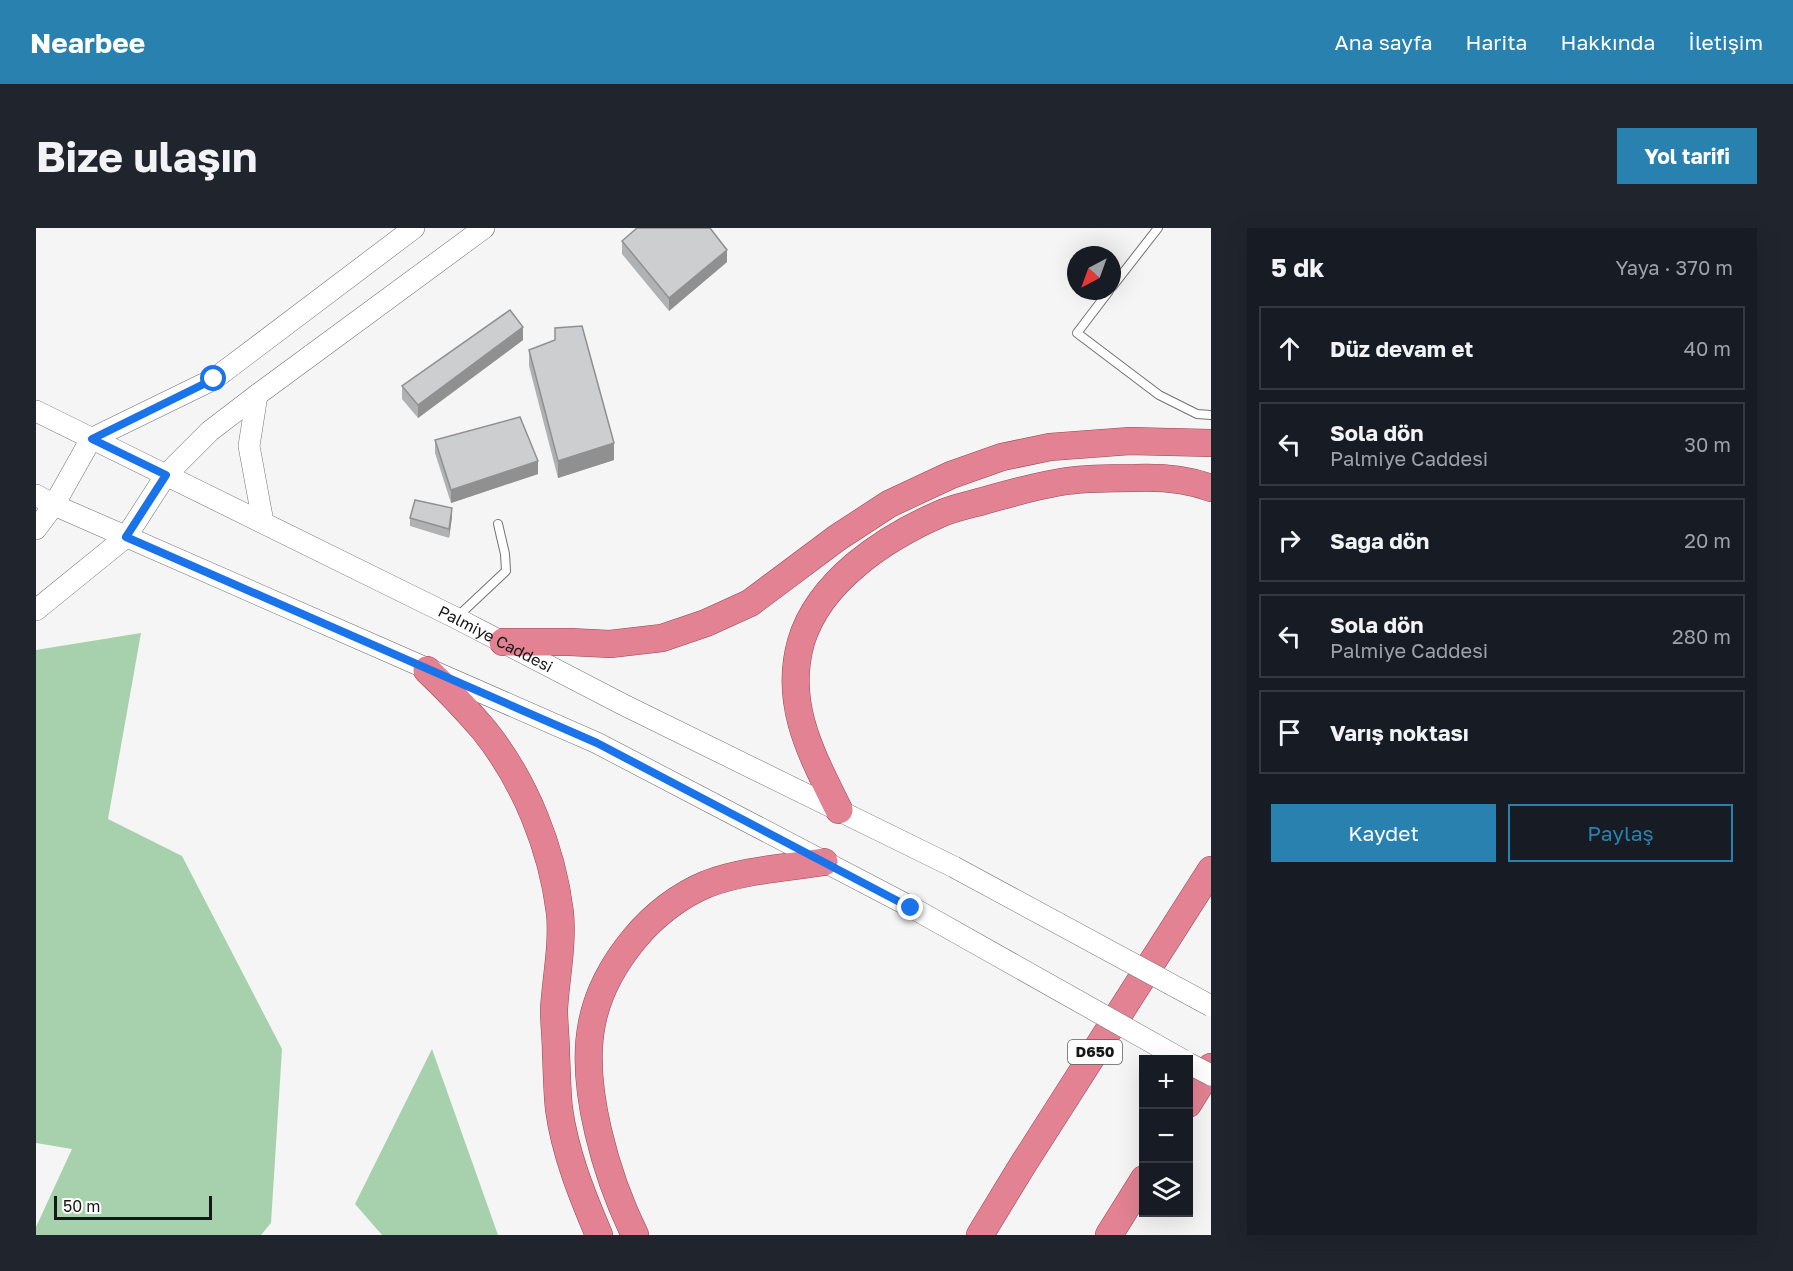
<!DOCTYPE html>
<html lang="tr">
<head>
<meta charset="utf-8">
<style>
  body { margin:0; font-family:"Golos Text",sans-serif; background:#20242c; color:#f1f3f6 }
  .controls { position:absolute; right:18px; bottom:18px; display:grid; overflow:hidden; border-radius:0px; box-shadow:0 6px 24px #0002 }
  .controls button { width:54px; height:54px; display:grid; place-items:center; padding:0; border:0; border-bottom:2px solid #363941; background:#171b24; color:#f1f3f6; font:30px sans-serif }
  .compass { position:absolute; left:1031px; top:18px; width:54px; height:54px; border-radius:50%; background:#171b24; box-shadow:0 6px 24px #0002; rotate:221deg }
  .scale { position:absolute; left:18px; bottom:15px; width:158px; box-sizing:border-box; padding-left:6px; border:3px solid #171717; border-top:0; font-size:16px; line-height:21px; white-space:nowrap; color:#171717; -webkit-text-stroke:4px #fff; paint-order:stroke }
  .stop { position:absolute; width:18px; height:18px; margin:-14px; border:4px solid #1a73e8; border-radius:50%; background:#fff }
  .stop.end { background:#1a73e8; border-color:#fff; box-shadow:0 2px 6px #0008 }
  .list { margin:0; padding:0; list-style:none }
  h2 { display:flex; justify-content:space-between; align-items:center; height:78px; margin:0; padding:0 24px; font-size:26px }
  h2 small { font-size:20px; font-weight:400; color:#9ea1a6 }
  .list li { display:grid; grid-template-columns:39px 1fr auto; gap:18px; align-items:center; box-sizing:border-box; height:84px; margin:0 12px 12px; padding:0 12px; border:2px solid #363941; border-radius:0px }
  .list b { display:block; font-size:22px; white-space:nowrap }
  .list p { margin:0; font-size:20px; white-space:nowrap; color:#9ea1a6 }
  .list em { font-size:20px; font-style:normal; color:#9ea1a6 }
  .actions { display:flex; gap:12px; padding:18px 24px }
  .actions a { flex:1; padding:14px 0; border:2px solid #2881af; border-radius:0px; text-align:center; font-size:21px; color:#2881af }
  .actions .main { background:#2881af; color:#fff }
  .icon { flex:none; width:33px; height:33px; fill:none; stroke:currentColor; stroke-width:2; stroke-linecap:round; stroke-linejoin:round }
  .map { position:relative; flex:none; width:1175px; height:1007px; overflow:hidden; border-radius:0px }
  header { display:flex; align-items:center; gap:36px; box-sizing:border-box; height:84px; padding:0 30px; background:#2881af; color:#fff }
  header strong { font-size:28px }
  nav { display:flex; gap:33px; margin-inline-start:auto; font-size:21px }
  .intro { display:flex; align-items:center; justify-content:space-between; box-sizing:border-box; height:144px; padding:0 36px }
  h1 { margin:0; font-size:42px }
  .button { padding:15px 27px; border-radius:0px; background:#2881af; color:#fff; font-size:21px; font-weight:700 }
  main { display:flex; gap:36px; padding:0 36px }
  aside { flex:1; background:#171b24; border-radius:0px; box-shadow:0 6px 24px #0002 }
  .map>svg:first-child { display:block }
  .green { fill:#a6d1ac }
  .lines { fill:none; stroke-linecap:round; stroke-linejoin:round }
  .service-casing { stroke:#727273; stroke-width:10 }
  .tertiary-casing { stroke:#727273; stroke-width:22 }
  .trunk-casing { stroke:#964855; stroke-width:28 }
  .service { stroke:#fff; stroke-width:8 }
  .tertiary { stroke:#fff; stroke-width:21 }
  .trunk { stroke:#e28292; stroke-width:27 }
  .tertiary-bridge-casing { stroke:#727273; stroke-width:22; stroke-linecap:butt }
  .tertiary-bridge { stroke:#fff; stroke-width:21 }
  .wall { fill:#b0b1b2 }
  .shaded-wall { fill:#909091 }
  .building { fill:#cdcecf; stroke:#909091; stroke-width:1.5 }
  .route { stroke:#1a73e8; stroke-width:8 }
  .labels { text-anchor:middle; stroke-width:4.5; stroke-linejoin:round; paint-order:stroke }
  .shield { fill:#fff; stroke:#5d5d5d; stroke-width:1.5 }
  .shield-label { font-size:15px; font-weight:bold; fill:#171717 }
  .street-label { font-size:16px; fill:#171717; stroke:#fff }
</style>
</head>
<body>
<header>
<strong>Nearbee</strong>
<nav><a>Ana sayfa</a><a>Harita</a><a>Hakkında</a><a>İletişim</a></nav>
</header>
<div class="intro"><h1>Bize ulaşın</h1><a class="button">Yol tarifi</a></div>
<main>
<div class="map">
<svg width="1175" height="1007" viewBox="0 0 1175 1007">
  <rect width="100%" height="100%" fill="#f5f5f6"/>
  <g class="green">
    <polygon points="105,405 72,591 146,628 246,821 235,995 225,1007 0,1007 0,999 36,921 0,915 0,422"/>
    <polygon points="396,821 462,1007 346,1007 319,976"/>
  </g>
  <g class="lines">
    <g class="service-casing">
      <g id="service">
        <polyline points="1076,59 1122,0"/>
        <polyline points="1073,63 1041,105 1123,167 1161,186 1175,187"/>
        <polyline points="420,390 470,343 469,326 462,296"/>
      </g>
    </g>
    <g class="tertiary-casing">
      <g id="tertiary">
        <polyline points="221,167 213,218 227,294"/>
        <path id="s1" d="M0,183l420,207 168,87 330,162"/>
        <polyline points="0,267 18,277 561,515 875,679"/>
        <polyline points="0,301 18,277 55,211 178,151 378,0"/>
        <polyline points="0,382 90,309 130,247 174,203 221,167 448,0"/>
      </g>
    </g>
    <g class="trunk-casing">
      <g id="trunk">
        <polyline points="467,414 534,414 574,416 626,410 670,395 714,375 801,310 853,276 915,247 966,229 1014,219 1094,213 1175,215"/>
        <path d="M391,442c20,19 39,39 57,60 41,51 68,118 76,183 3,32 -4,64 -6,96 0,15 2,30 2,46 1,18 1,36 3,54 6,44 23,86 40,126"/>
        <path d="M803,582c-26,-53 -56,-105 -38,-168 18,-61 84,-104 139,-128 13,-6 29,-9 43,-13 28,-8 56,-16 84,-20 23,-3 45,-3 68,-3 26,-1 52,1 76,10"/>
        <polyline points="1152,876 1175,839"/>
        <path d="M599,1007c-28,-57 -56,-149 -43,-212 6,-31 23,-61 43,-85 19,-23 45,-43 72,-54 37,-14 79,-16 117,-22"/>
        <polyline points="944,1007 986,938 1175,642"/>
        <polyline points="1073,1007 1108,951"/>
      </g>
    </g>
    <use href="#service" class="service"/>
    <use href="#tertiary" class="tertiary"/>
    <use href="#trunk" class="trunk"/>
    <g class="tertiary-bridge-casing">
      <g id="tertiary-bridge">
        <polyline points="918,639 1175,778"/>
        <polyline points="875,679 1147,832"/>
        <polyline points="1152,835 1175,847"/>
      </g>
    </g>
    <use href="#tertiary-bridge" class="tertiary-bridge"/>
  </g>
  <g class="wall">
    <polygon points="586,13 691,34 633,83 586,26"/>
    <polygon points="487,112 382,190 366,171 366,158"/>
    <polygon points="493,122 578,232 522,250 493,138"/>
    <polygon points="399,212 502,246 415,275 399,225"/>
    <polygon points="416,289 413,310 374,298 374,290"/>
  </g>
  <g class="shaded-wall">
    <polygon points="691,22 691,34 633,83 633,70"/>
    <polygon points="487,99 487,112 382,190 382,177"/>
    <polygon points="578,215 578,232 522,250 522,233"/>
    <polygon points="502,233 502,246 415,275 415,262"/>
    <polygon points="416,280 416,289 413,310 413,301"/>
  </g>
  <g class="building">
    <polygon points="601,0 674,0 691,22 633,70 586,13"/>
    <polygon points="474,82 487,99 382,177 366,158"/>
    <polygon points="546,98 578,215 522,233 493,122 519,112 519,100"/>
    <polygon points="484,189 502,233 415,262 399,212"/>
    <polygon points="379,272 416,280 413,301 374,290"/>
  </g>
  <g class="lines">
    <polyline class="route" points="178,151 56,211 130,247 90,309 561,515 875,680"/>
  </g>
  <g class="labels">
    <rect class="shield" x="1032" y="812" width="54" height="24" rx="4.5"/>
    <g class="shield-label">
      <text x="1059" y="829">D650</text>
    </g>
    <g class="street-label">
      <text dy="6" stroke="none"><textPath href="#s1" startOffset="513">Palmiye Caddesi</textPath></text>
    </g>
  </g>
</svg>
<div class="controls">
<button>+</button>
<button>−</button>
<button><svg class="icon" aria-label="layers" viewBox="0 0 24 24"><path d="M12 4l9 5-9 5-9-5zM3 14l9 5 9-5"/></svg></button>
</div>
<svg class="compass" viewBox="-18 -18 36 36"><path d="M0-13l5 13h-10z" fill="#e53935"/><path d="M0 13l5-13h-10z" fill="#9ea1a6"/></svg>
<div class="scale">50 m</div>
<div class="stop" style="left:178px;top:151px"></div>
<div class="stop end" style="left:875px;top:680px"></div>
</div>
<aside>
<h2>5 dk<small>Yaya · 370 m</small></h2>
<ul class="list">
<li><svg class="icon" aria-label="ahead" viewBox="0 0 24 24"><path d="M12 20V5M6 11l6-6 6 6"/></svg><div><b>Düz devam et</b></div><em>40 m</em></li>
<li><svg class="icon" aria-label="left" viewBox="0 0 24 24"><path d="M17 20v-9H6M10 6l-5 5 5 5"/></svg><div><b>Sola dön</b><p>Palmiye Caddesi</p></div><em>30 m</em></li>
<li><svg class="icon" aria-label="right" viewBox="0 0 24 24"><path d="M7 20v-9h11M14 6l5 5-5 5"/></svg><div><b>Sağa dön</b></div><em>20 m</em></li>
<li><svg class="icon" aria-label="left" viewBox="0 0 24 24"><path d="M17 20v-9H6M10 6l-5 5 5 5"/></svg><div><b>Sola dön</b><p>Palmiye Caddesi</p></div><em>280 m</em></li>
<li><svg class="icon" aria-label="arrive" viewBox="0 0 24 24"><path d="M6 21V4h12l-3 4 3 4H6"/></svg><div><b>Varış noktası</b></div></li>
</ul>
<div class="actions"><a class="main">Kaydet</a><a>Paylaş</a></div>
</aside>
</main>
</body>
</html>
